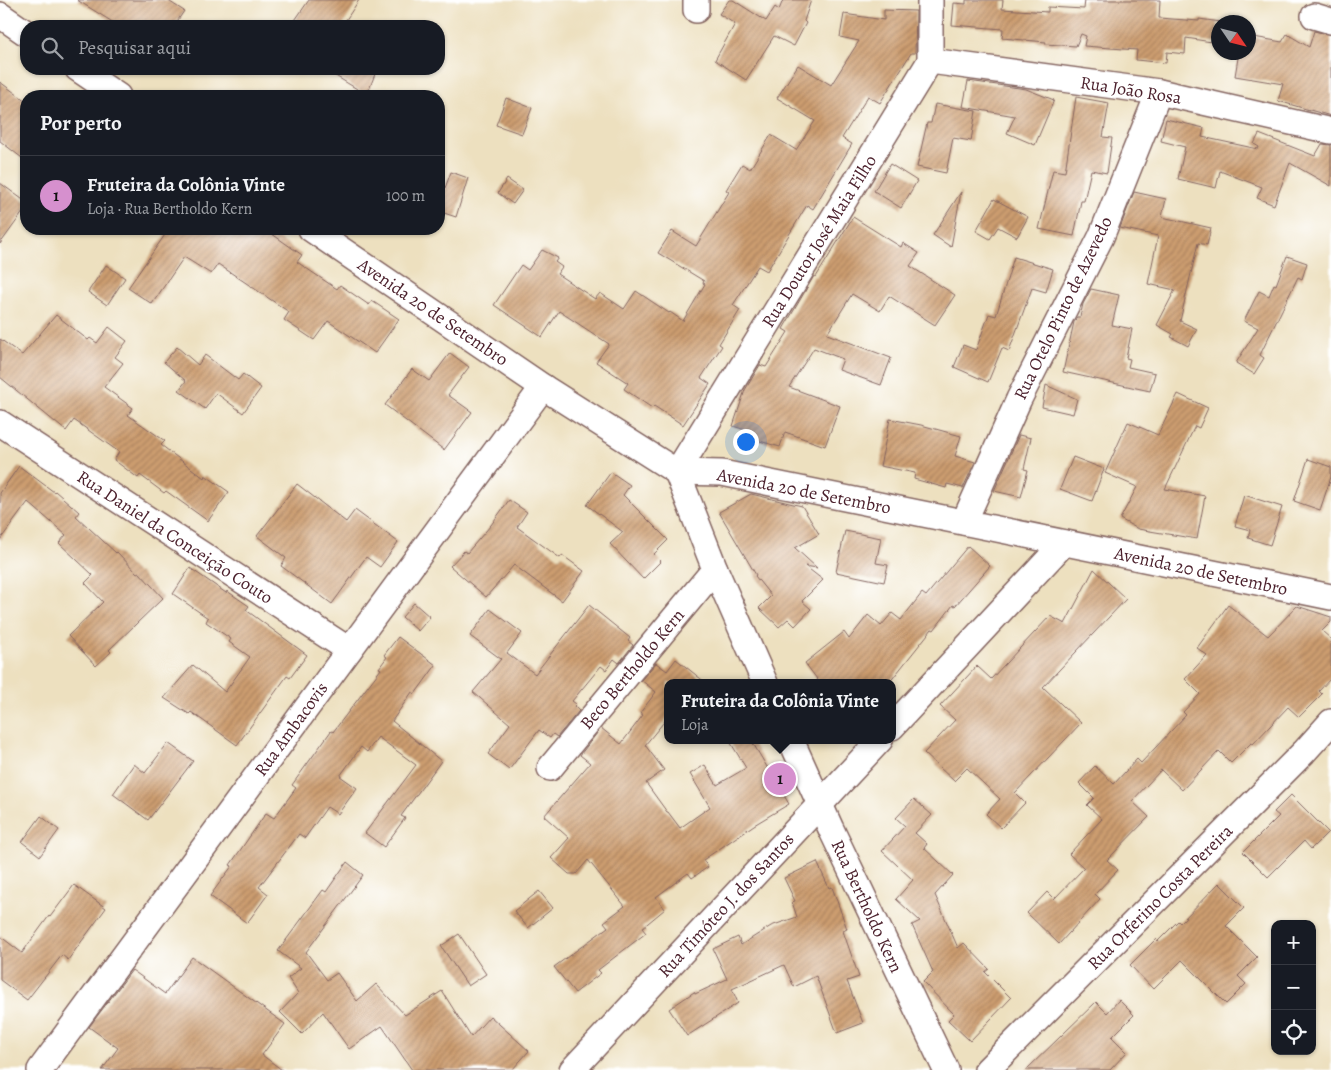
<!DOCTYPE html>
<html lang="pt">
<head>
<meta charset="utf-8">
<style>
  body { margin:0; font-family:Alegreya,serif; background:#20242c; color:#f1f3f6 }
  .controls { position:absolute; right:15px; bottom:15px; display:grid; overflow:hidden; border-radius:10px; box-shadow:0 1px 4px #0004 }
  .controls button { width:45px; height:45px; display:grid; place-items:center; padding:0; border:0; border-bottom:1px solid #363941; background:#171b24; color:#f1f3f6; font:25px sans-serif }
  .compass { position:absolute; left:1211px; top:15px; width:45px; height:45px; border-radius:50%; background:#171b24; box-shadow:0 1px 4px #0004; rotate:125deg }
  .you { position:absolute; left:745px; top:441px; width:18px; height:18px; margin:-12px; border:4px solid #fff; border-radius:50%; background:#1a73e8; box-shadow:0 0 0 8px #1a73e833 }
  .badge { display:grid; place-items:center; width:32px; height:32px; border-radius:50%; background:#d690ce; color:#111; font-size:16px; font-weight:700 }
  .pin { position:absolute; translate:-50% -50%; border:2px solid #fff; box-shadow:0 1px 5px #0006 }
  .popup { position:absolute; left:664px; top:679px; width:232px; height:65px; box-sizing:border-box; display:grid; place-content:center; border-radius:10px; background:#171b24; filter:drop-shadow(0 1px 4px #0005); font-size:16px; white-space:nowrap; color:#9ea1a6 }
  .popup b { font-size:19px; color:#f1f3f6 }
  .popup::after { content:''; position:absolute; left:50%; top:100%; margin-left:-10px; border:10px solid transparent; border-top-color:#171b24 }
  .list { margin:0; padding:0; list-style:none }
  h2 { display:flex; justify-content:space-between; align-items:center; height:65px; margin:0; padding:0 20px; font-size:21px }
  h2 small { font-size:16px; font-weight:400; color:#9ea1a6 }
  .list li { display:grid; grid-template-columns:32px 1fr auto; gap:15px; align-items:center; box-sizing:border-box; height:80px; padding:0 20px; border-top:1px solid #363941 }
  .list b { display:block; font-size:19px; white-space:nowrap }
  .list p { margin:0; font-size:16px; white-space:nowrap; color:#9ea1a6 }
  .list em { font-size:16px; font-style:normal; color:#9ea1a6 }
  .icon { flex:none; width:28px; height:28px; fill:none; stroke:currentColor; stroke-width:2; stroke-linecap:round; stroke-linejoin:round }
  .map { position:relative; flex:none; width:1331px; height:1070px; overflow:hidden }
  .search { position:absolute; background:#171b24; box-shadow:0 1px 4px #0004; left:20px; top:20px; width:425px; height:55px; display:flex; align-items:center; gap:12px; box-sizing:border-box; padding:0 18px; border-radius:20px; color:#9ea1a6; font-size:19px }
  .panel { position:absolute; background:#171b24; box-shadow:0 1px 4px #0004; left:20px; top:90px; width:425px; height:145px; border-radius:20px }
  .map>svg:first-child { display:block }
  .building { fill:url(#building-hatch) }
  .lines { fill:none; stroke-linecap:round; stroke-linejoin:round }
  .minor-casing { stroke:#83635f; stroke-width:28 }
  .minor { stroke:#fff; stroke-width:25 }
  .labels { text-anchor:middle; stroke-width:4; stroke-linejoin:round; paint-order:stroke }
  .street-label { font-size:18px; fill:#4a1f2b; stroke:#fff }
</style>
</head>
<body>
<div class="map">
<svg width="1331" height="1070" viewBox="0 0 1331 1070">
  <defs>
    <pattern id="building-hatch" width="6" height="6" patternUnits="userSpaceOnUse" patternTransform="scale(1.25)"><rect width="6" height="6" fill="#cc9d70"/><path d="M-1 1l2-2M0 6l6-6M5 7l2-2" fill="none" stroke="#a87f5c"/></pattern>
  </defs>
  <rect width="100%" height="100%" fill="#fff"/>
  <filter id="ink" filterUnits="userSpaceOnUse"><feTurbulence type="fractalNoise" baseFrequency=".02" numOctaves="2"/><feDisplacementMap in="SourceGraphic" scale="10" xChannelSelector="R" yChannelSelector="G"/><feConvolveMatrix kernelMatrix="1 2 1 2 8 2 1 2 1" color-interpolation-filters="sRGB"/></filter>
  <filter id="wash" filterUnits="userSpaceOnUse"><feTurbulence type="fractalNoise" baseFrequency=".0096" numOctaves="4" result="noise"/><feDisplacementMap in="SourceGraphic" scale="20" xChannelSelector="R" yChannelSelector="G"/><feGaussianBlur stdDeviation="1.12" result="paint"/><feColorMatrix in="noise" values="0 0 0 0 0 0 0 0 0 0 0 0 0 0 0 0 0 1.4 0 .05"/><feComposite in="paint" operator="in"/></filter>
  <g filter="url(#wash)">
    <rect width="100%" height="100%" fill="#ede0bf"/>
    <g id="blocks">
      <g class="building">
        <polygon points="77,0 167,0 184,11 174,26 119,26"/>
        <polygon points="309,0 359,0 342,26 291,26"/>
        <polygon points="729,0 733,0 766,21 775,7 779,10 783,0 811,0 804,21 806,23 794,46 774,36 746,80 715,60 735,24 719,14"/>
        <polygon points="966,0 1003,0 1002,9 1048,12 1048,7 1084,9 1085,0 1160,0 1159,18 1199,21 1199,19 1221,22 1218,22 1218,43 1186,38 1185,54 1167,52 1166,63 1136,60 1137,50 1084,46 1086,36 1081,34 1076,46 1045,44 1046,42 1002,38 1003,29 952,25 954,3 966,4"/>
        <polygon points="884,10 916,11 915,53 911,53 880,103 868,96 842,138 852,144 813,209 807,205 767,271 758,266 733,305 740,310 719,344 722,346 701,378 710,384 683,425 654,406 652,408 624,389 628,383 596,362 609,344 559,311 542,337 494,305 521,265 528,270 542,250 558,258 555,262 562,267 557,274 595,299 600,293 624,309 636,291 669,313 670,312 683,321 705,284 703,283 704,281 658,253 672,231 696,246 729,192 726,190 742,164 750,169 771,135 796,150 815,121 777,98 798,65 831,85 859,41 840,37 844,14 884,20"/>
        <polygon points="1314,31 1331,35 1331,116 1278,101 1283,84 1235,76 1239,52 1248,52 1248,36 1282,42 1287,34 1309,47"/>
        <polygon points="324,69 359,69 375,74 367,95"/>
        <polygon points="968,81 1026,89 1054,100 1035,145 1007,133 1015,116 963,107"/>
        <polygon points="0,82 26,101 26,161 0,141"/>
        <polygon points="1076,97 1109,103 1103,137 1112,138 1107,173 1091,170 1084,201 1081,201 1074,236 1039,229 1053,170 1065,172"/>
        <polygon points="506,98 532,108 522,134 496,125"/>
        <polygon points="935,104 976,111 971,141 953,138 946,173 917,167 927,123 931,123"/>
        <polygon points="1166,119 1204,128 1202,137 1258,149 1259,147 1254,144 1259,134 1315,156 1322,144 1331,145 1331,186 1290,163 1274,205 1257,198 1262,187 1220,171 1216,188 1178,179 1185,147 1161,141"/>
        <polygon points="890,164 917,181 901,208 874,191"/>
        <polygon points="451,172 468,178 456,217 441,212 439,207 439,184 445,188"/>
        <polygon points="507,179 523,190 513,204 498,193"/>
        <polygon points="0,183 26,202 26,208 0,244"/>
        <polygon points="961,192 951,247 933,235"/>
        <polygon points="1134,192 1166,199 1162,217 1211,228 1207,245 1198,243 1180,321 1197,329 1188,346 1171,337 1173,334 1157,325 1175,290 1148,284 1158,236 1120,228"/>
        <polygon points="994,199 1028,217 1017,237 998,227 990,239 976,231"/>
        <polygon points="853,217 901,247 903,243 919,253 910,266 955,295 935,325 889,296 880,311 852,294 827,334 891,358 881,385 839,370 843,359 814,348 789,387 840,406 825,446 785,432 780,447 753,439 755,433 733,426 745,390 760,365 766,367 788,332 783,329 814,276 816,277"/>
        <polygon points="169,229 265,229 302,255 297,262 337,289 340,285 369,305 372,301 399,319 375,353 328,321 314,340 284,320 289,312 218,264 211,274 184,257 152,304 128,288"/>
        <polygon points="1287,256 1307,263 1302,279 1298,277 1260,355 1264,358 1254,374 1236,363 1258,328 1244,321 1259,291 1269,296 1274,284 1276,285"/>
        <polygon points="1014,257 1053,269 1046,292 1032,288 1009,351 1002,348 988,382 954,367 963,345 976,350 989,314 996,316"/>
        <polygon points="106,265 125,278 107,305 88,292"/>
        <polygon points="1091,289 1119,295 1112,325 1132,329 1126,358 1130,359 1128,367 1155,373 1150,391 1063,372 1074,322 1077,317 1080,317 1083,304"/>
        <polygon points="56,315 88,340 90,338 97,343 109,327 127,341 115,357 123,363 104,387 133,408 128,415 165,441 161,445 204,478 205,475 229,492 208,521 166,491 164,493 140,475 138,478 114,460 119,452 74,420 66,431 0,377 0,339 22,355"/>
        <polygon points="177,347 198,365 205,355 238,380 243,374 261,388 243,413 216,393 205,409 179,390 186,381 164,362"/>
        <polygon points="450,353 469,367 448,395 472,412 444,450 385,405 412,369 429,381"/>
        <polygon points="1046,385 1077,399 1073,414 1042,407"/>
        <polygon points="1178,394 1208,408 1199,428 1195,426 1165,489 1205,496 1197,539 1138,529 1120,519 1137,487 1105,473 1128,422 1158,435"/>
        <polygon points="890,419 921,425 961,436 955,456 975,462 963,488 947,484 946,488 914,479 915,473 880,466"/>
        <polygon points="1019,435 1031,438 1024,469 1028,470 1021,497 994,491"/>
        <polygon points="1073,457 1104,469 1092,501 1060,489"/>
        <polygon points="1308,459 1331,467 1331,477 1320,510 1294,501"/>
        <polygon points="19,466 54,492 55,491 79,512 76,516 116,553 117,552 137,573 139,572 163,598 109,650 111,652 96,666 68,636 103,602 85,583 93,575 59,543 66,535 28,502 0,540 0,493"/>
        <polygon points="611,472 630,485 623,495 668,540 654,554 661,561 643,579 610,544 623,532 587,505"/>
        <polygon points="297,484 346,522 355,510 398,542 380,567 366,557 332,604 281,566 286,558 257,536"/>
        <polygon points="751,494 802,506 819,534 795,548 817,568 805,566 823,580 802,601 811,609 795,626 788,619 779,627 759,608 771,596 755,576 756,575 719,512"/>
        <polygon points="1244,495 1282,507 1270,545 1248,538 1250,530 1235,526"/>
        <polygon points="509,500 527,512 517,527 560,558 562,555 584,571 562,601 514,565 486,597 450,566 464,551 467,553 491,525"/>
        <polygon points="845,531 881,538 876,563 888,565 884,582 836,572"/>
        <polygon points="968,546 990,566 955,606 953,605 934,630 932,629 889,683 820,683 805,663 844,632 849,639 868,615 881,626 892,613 901,620 922,593 926,596"/>
        <polygon points="190,568 226,593 227,591 249,606 246,610 307,655 290,678 287,676 237,745 191,712 189,714 164,698 193,665 225,692 250,657 229,642 231,639 206,622 208,618 173,594"/>
        <polygon points="1094,569 1126,599 1043,687 1081,723 1015,793 1025,803 1001,828 986,814 1000,799 967,768 954,781 924,753 955,720 940,706 977,666 991,679 1050,616 1065,624"/>
        <polygon points="414,603 430,617 418,631 402,617"/>
        <polygon points="589,605 630,638 628,641 633,645 619,663 614,659 606,670 601,666 572,701 576,704 574,706 579,711 557,737 553,734 550,738 539,730 509,770 488,754 510,724 473,692 501,659 470,636 490,609 522,633 507,653 535,674"/>
        <polygon points="1228,605 1268,636 1297,606 1331,617 1331,622 1322,631 1331,639 1331,678 1319,691 1322,694 1299,717 1288,707 1253,744 1251,743 1231,763 1219,751 1182,790 1161,770 1132,801 1149,817 1107,860 1118,870 1095,894 1100,899 1059,944 1027,913 1047,892 1054,899 1084,868 1069,854 1102,819 1087,805 1094,798 1079,783 1095,766 1114,784 1137,759 1141,763 1186,715 1183,712 1200,694 1185,679 1207,655 1197,648"/>
        <polygon points="398,637 436,665 415,694 412,692 392,721 441,761 401,816 405,818 384,847 365,833 416,765 378,737 367,752 361,747 340,776 357,788 338,814 327,807 305,838 299,834 259,887 268,894 247,923 210,896 232,866 230,865 266,813 274,818 296,788 292,785 331,731 333,732 381,669 379,668 387,657 384,655"/>
        <polygon points="676,659 706,683 668,683 668,717 645,745 664,770 646,783 667,812 668,812 680,828 710,807 690,774 705,765 717,785 746,768 729,740 751,740 789,804 754,825 703,860 708,867 692,878 688,873 656,897 665,909 642,928 646,933 598,970 601,973 575,993 554,967 608,927 604,922 625,906 588,860 576,874 569,874 551,858 569,838 544,816 590,763 580,755 601,728 621,744 643,715 640,713 656,692 641,680 656,663 667,671"/>
        <polygon points="168,743 193,761 148,820 113,794 134,764 145,773"/>
        <polygon points="1291,795 1328,832 1311,849 1304,841 1268,877 1243,852 1279,816 1274,812"/>
        <polygon points="914,799 932,815 915,833 927,844 924,848 953,875 935,895 958,948 964,943 989,969 985,972 1011,998 970,1041 948,1020 954,1014 923,982 933,972 912,925 920,921 896,899 913,880 882,851 905,826 896,818"/>
        <polygon points="41,816 59,830 40,856 22,842"/>
        <polygon points="347,862 363,875 306,952 327,980 337,973 357,1001 376,984 405,1015 442,991 471,1037 490,1016 529,1051 512,1070 412,1070 382,1026 349,1049 323,1012 302,1034 280,1012 298,993 288,978 301,968 278,951 323,890 326,892"/>
        <polygon points="817,862 829,888 832,887 847,929 843,931 859,977 847,981 863,1023 837,1033 816,976 794,987 784,965 732,989 738,1003 687,1036 669,1009 694,992 695,994 727,979 713,949 738,937 741,945 771,926 797,917 792,902 795,901 784,878"/>
        <polygon points="1219,883 1244,908 1226,926 1257,957 1238,976 1246,984 1226,1004 1182,960 1153,989 1130,965 1156,939 1158,941 1178,921 1180,923"/>
        <polygon points="74,885 106,908 68,960 62,955 27,1000 0,980 0,936 22,953 49,916 50,917"/>
        <polygon points="539,891 553,908 528,928 514,911"/>
        <polygon points="459,934 486,974 468,986 441,946"/>
        <polygon points="192,957 285,1024 262,1055 282,1070 102,1070 118,1048 89,1027 132,970 165,994"/>
        <polygon points="1119,1000 1134,1015 1112,1037 1127,1052 1110,1070 1026,1070 1096,1002 1107,1013"/>
      </g>
    </g>
  </g>
  <g filter="url(#ink)">
    <use href="#blocks" fill-opacity="0" stroke="#83635f" stroke-width="1"/>
    <g class="lines">
      <g class="minor-casing">
        <g id="minor">
          <polyline points="696,10 696,0"/>
          <polyline points="0,15 26,33"/>
          <polyline points="1314,16 1331,21"/>
          <polyline points="930,61 1159,92 1331,131"/>
          <polyline points="78,69 118,96"/>
          <polyline points="311,229 543,387 677,472 722,473 1331,597"/>
          <polyline points="0,423 349,650"/>
          <polyline points="677,472 930,61 930,0"/>
          <polyline points="677,472 715,569 765,683"/>
          <polyline points="964,522 1019,399 1101,237 1159,92"/>
          <polyline points="892,727 1064,543"/>
          <polyline points="791,740 831,829 946,1070"/>
          <polyline points="550,768 715,569"/>
          <polyline points="40,1070 543,387"/>
          <polyline points="572,1070 880,740"/>
          <polyline points="987,1070 1304,752 1331,722"/>
        </g>
      </g>
      <use href="#minor" class="minor"/>
    </g>
  </g>
  <g class="labels">
    <g class="street-label">
      <text transform="translate(1131 90) rotate(9)" y="6">Rua João Rosa</text>
      <text transform="translate(819 241) rotate(-58)" y="6">Rua Doutor José Maia Filho</text>
      <text transform="translate(1063 308) rotate(-64)" y="6">Rua Otelo Pinto de Azevedo</text>
      <text transform="translate(433 312) rotate(34)" y="6">Avenida 20 de Setembro</text>
      <text transform="translate(804 491) rotate(11)" y="6">Avenida 20 de Setembro</text>
      <text transform="translate(175 537) rotate(33)" y="6">Rua Daniel da Conceição Couto</text>
      <text transform="translate(1201 571) rotate(12)" y="6">Avenida 20 de Setembro</text>
      <text transform="translate(632 669) rotate(-50)" y="6">Beco Bertholdo Kern</text>
      <text transform="translate(291 729) rotate(-54)" y="6">Rua Ambacovis</text>
      <text transform="translate(1160 897) rotate(-45)" y="6">Rua Orferino Costa Pereira</text>
      <text transform="translate(726 905) rotate(-47)" y="6">Rua Timóteo J. dos Santos</text>
      <text transform="translate(867 906) rotate(65)" y="6">Rua Bertholdo Kern</text>
    </g>
  </g>
</svg>
<div class="controls">
<button>+</button>
<button>−</button>
<button><svg class="icon" aria-label="locate" viewBox="0 0 24 24"><circle cx="12" cy="12" r="6"/><path d="M12 2v4M12 18v4M2 12h4M18 12h4"/></svg></button>
</div>
<svg class="compass" viewBox="-18 -18 36 36"><path d="M0-13l5 13h-10z" fill="#e53935"/><path d="M0 13l5-13h-10z" fill="#9ea1a6"/></svg>
<div class="you"></div>
<div class="pin badge" style="left:780px;top:779px">1</div>
<div class="popup"><b>Fruteira da Colônia Vinte</b>Loja</div>
<div class="search"><svg class="icon" aria-label="search" viewBox="0 0 24 24"><circle cx="10" cy="10" r="6"/><path d="M15 15l6 6"/></svg>Pesquisar aqui</div>
<section class="panel">
<h2>Por perto<small></small></h2>
<ul class="list">
<li><span class="badge">1</span><div><b>Fruteira da Colônia Vinte</b><p>Loja · Rua Bertholdo Kern</p></div><em>100 m</em></li>
</ul>
</section>
</div>
</body>
</html>
